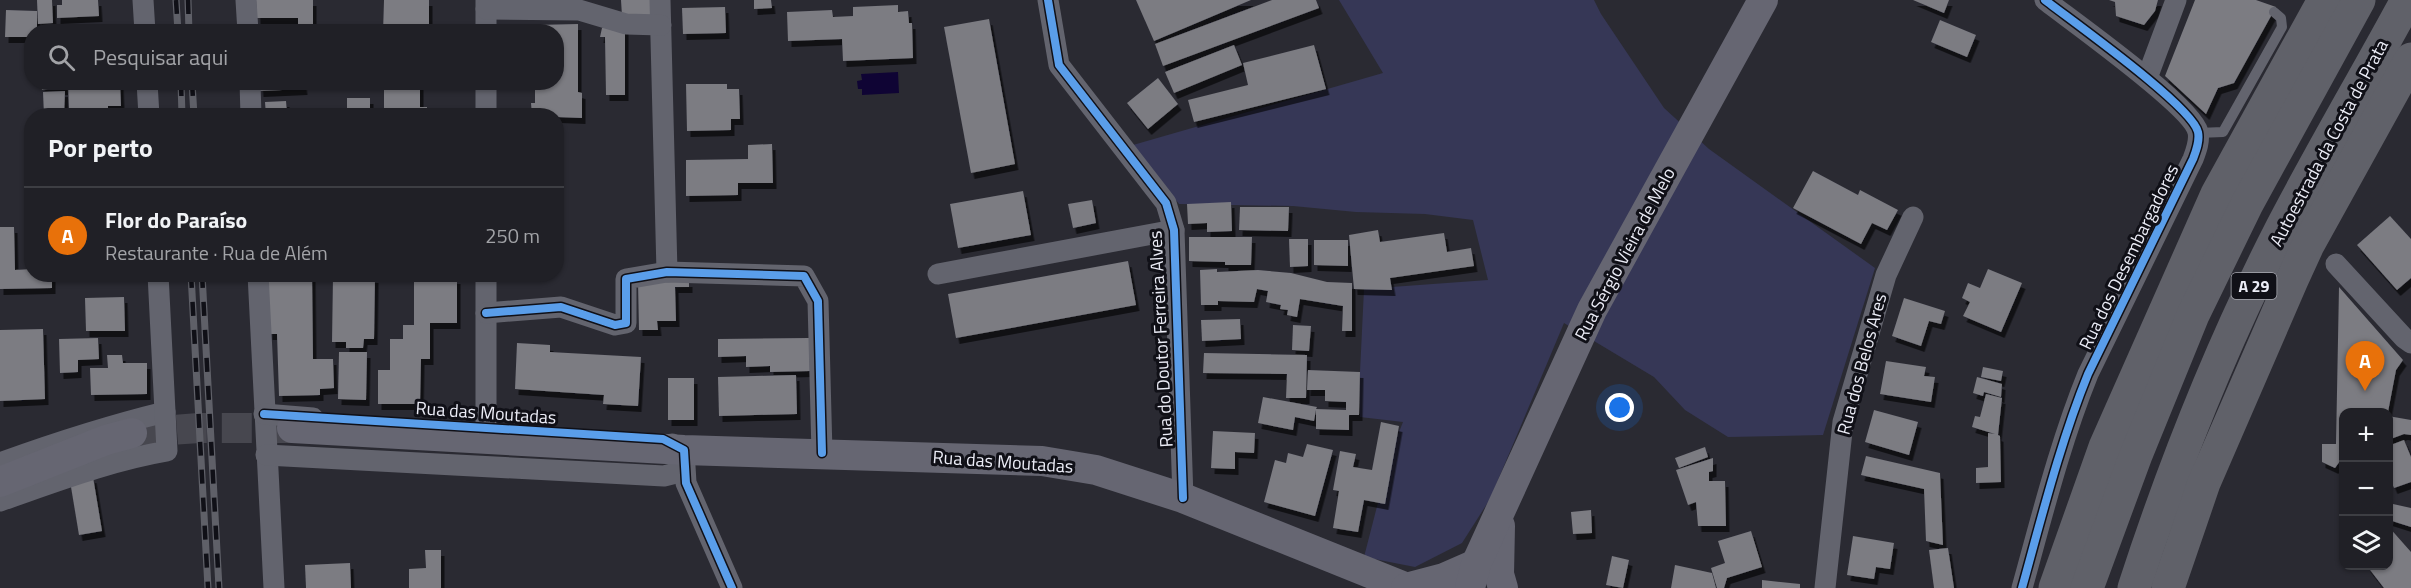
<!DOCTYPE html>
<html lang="pt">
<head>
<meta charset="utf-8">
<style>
  body { margin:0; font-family:"Titillium Web",sans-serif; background:#2d2d32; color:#f1f3f6 }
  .controls { position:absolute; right:18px; bottom:18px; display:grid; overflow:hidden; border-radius:12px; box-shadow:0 2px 4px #0004 }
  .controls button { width:54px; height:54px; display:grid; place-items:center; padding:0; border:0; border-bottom:2px solid #3d3e43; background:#202026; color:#f1f3f6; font:30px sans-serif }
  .you { position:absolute; left:1620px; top:408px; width:21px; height:21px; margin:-15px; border:4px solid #fff; border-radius:50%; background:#1a73e8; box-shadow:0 0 0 9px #1a73e833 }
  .badge { display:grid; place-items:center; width:39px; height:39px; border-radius:50%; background:#0b8043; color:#fff; font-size:20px; font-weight:700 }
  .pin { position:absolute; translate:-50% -50px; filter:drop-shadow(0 2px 3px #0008) }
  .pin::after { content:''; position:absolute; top:32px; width:21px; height:18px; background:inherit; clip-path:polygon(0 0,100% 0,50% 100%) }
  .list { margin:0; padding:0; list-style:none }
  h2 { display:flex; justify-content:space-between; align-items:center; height:78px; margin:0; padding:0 24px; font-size:26px }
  h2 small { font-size:20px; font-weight:400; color:#a2a3a7 }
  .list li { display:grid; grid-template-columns:39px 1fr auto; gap:18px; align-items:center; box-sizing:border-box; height:96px; padding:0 24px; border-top:2px solid #3d3e43 }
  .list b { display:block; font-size:22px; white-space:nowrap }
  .list p { margin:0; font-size:20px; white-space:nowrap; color:#a2a3a7 }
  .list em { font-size:20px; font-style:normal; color:#a2a3a7 }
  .icon { flex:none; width:33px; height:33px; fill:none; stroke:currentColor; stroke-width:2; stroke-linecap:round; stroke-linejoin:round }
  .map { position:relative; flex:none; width:2411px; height:588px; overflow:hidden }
  .search { position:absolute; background:#202026; box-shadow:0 2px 4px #0004; left:24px; top:24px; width:540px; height:66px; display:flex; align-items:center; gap:15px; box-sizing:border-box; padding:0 21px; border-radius:24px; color:#a2a3a7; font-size:22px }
  .panel { position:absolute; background:#202026; box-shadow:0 2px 4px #0004; left:24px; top:108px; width:540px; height:174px; border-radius:24px }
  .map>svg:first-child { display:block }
  .green { fill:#363756 }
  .water { fill:#0f0434 }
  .building { fill:#7b7b82; filter:url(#shadow) }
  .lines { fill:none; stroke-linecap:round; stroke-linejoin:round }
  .secondary-tunnel { stroke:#47474f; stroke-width:30; stroke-dasharray:30 15; stroke-linecap:butt }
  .service { stroke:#63646e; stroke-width:10 }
  .minor { stroke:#63646e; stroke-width:21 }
  .secondary { stroke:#666672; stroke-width:30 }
  .motorway { stroke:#606169; stroke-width:33 }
  .rail-casing { stroke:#5f6068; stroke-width:7 }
  .rail { stroke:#101017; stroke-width:4.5; stroke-dasharray:14; stroke-linecap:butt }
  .cycleway-casing { stroke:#101017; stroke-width:11 }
  .cycleway { stroke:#5a9eea; stroke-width:8 }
  .labels { text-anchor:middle; stroke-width:6; stroke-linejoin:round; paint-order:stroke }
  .shield { fill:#101017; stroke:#a9aab3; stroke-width:1.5 }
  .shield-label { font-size:16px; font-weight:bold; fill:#ebecf6 }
  .street-label { font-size:18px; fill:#ebecf6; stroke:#101017 }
</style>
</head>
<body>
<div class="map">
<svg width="2411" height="588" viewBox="0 0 2411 588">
  <defs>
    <filter id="shadow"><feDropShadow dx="3.5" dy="6" stdDeviation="0" flood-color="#0009"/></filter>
  </defs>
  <rect width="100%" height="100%" fill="#2a2a32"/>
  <polygon class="green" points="1339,0 1594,0 1601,14 1664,108 1709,149 1875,268 1823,435 1728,437 1685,410 1654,377 1564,323 1490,499 1462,543 1415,567 1364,557 1391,452 1403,422 1360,417 1360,372 1364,289 1488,280 1473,220 1425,214 1356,212 1293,206 1179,204 1133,145 1383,73"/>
  <polygon class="water" points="898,72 899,93 862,95 862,89 858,89 857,81 862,80 861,74"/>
  <g class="building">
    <polygon points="37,0 52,0 53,23 38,24"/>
    <polygon points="62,0 98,0 99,16 57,18 57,5 62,5"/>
    <polygon points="256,0 313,0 313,27 298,27 298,18 257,18"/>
    <polygon points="384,0 429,0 429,32 383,32"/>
    <polygon points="621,0 650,0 650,15 622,16"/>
    <polygon points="754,0 771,0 772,8 754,9"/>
    <polygon points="1136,0 1251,0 1154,41"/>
    <polygon points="1272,0 1316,0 1319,8 1163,66 1155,44"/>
    <polygon points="1913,0 1949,0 1944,13"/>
    <polygon points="2109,0 2158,0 2155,11 2144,25 2116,16 2115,2"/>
    <polygon points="2195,0 2256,0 2276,7 2234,83 2218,88 2206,114 2165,76"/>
    <polygon points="898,5 898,12 908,11 909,23 912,23 913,58 843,61 842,39 788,41 787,12 832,10 833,17 853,16 853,7"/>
    <polygon points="725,7 726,33 683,34 682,8"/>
    <polygon points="6,10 37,11 37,32 32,32 32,37 5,37"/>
    <polygon points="989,19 1015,164 971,173 944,27"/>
    <polygon points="1940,20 1976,35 1967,57 1931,42"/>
    <polygon points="578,24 578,92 582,93 582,118 532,116 531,103 535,103 535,85 540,85 540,82 556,82 556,32 535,32 535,25"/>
    <polygon points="625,27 625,95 606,95 605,37 600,37 602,28"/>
    <polygon points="115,28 115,32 73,32 73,30"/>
    <polygon points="1234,45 1242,65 1174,93 1165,72"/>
    <polygon points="1314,45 1326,89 1194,122 1188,100 1248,85 1243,63"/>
    <polygon points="1158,78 1178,104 1148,129 1127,103"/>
    <polygon points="41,82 64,82 65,89 42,90"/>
    <polygon points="68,82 120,82 121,106 108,106 108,116 93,116 93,109 69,109"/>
    <polygon points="259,82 303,82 304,89 260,91"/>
    <polygon points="384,82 420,82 420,107 427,107 427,116 384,116"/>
    <polygon points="686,84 727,84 727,89 739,89 740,119 731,119 731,130 687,131"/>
    <polygon points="65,91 64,116 44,116 43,92"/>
    <rect x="347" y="98" width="23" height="18"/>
    <polygon points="286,101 287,113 302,112 302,116 266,116 265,102"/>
    <polygon points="772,144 773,183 738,183 738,195 686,196 686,160 748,159 748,145"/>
    <polygon points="1813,171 1858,195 1860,190 1898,210 1887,230 1872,223 1861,244 1793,208"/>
    <polygon points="1023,191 1031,235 958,248 950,204"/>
    <polygon points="1092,200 1096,223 1073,228 1068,204"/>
    <polygon points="1231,202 1232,231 1207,232 1207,223 1188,224 1187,204"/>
    <polygon points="1240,207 1289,207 1288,231 1239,230"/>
    <polygon points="2390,216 2411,239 2411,278 2397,290 2357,245"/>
    <polygon points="0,227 14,227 15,270 32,269 32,274 52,274 52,288 0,289"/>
    <polygon points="1378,230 1380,242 1444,233 1447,252 1471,248 1474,266 1390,278 1392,290 1354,289 1349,235"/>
    <polygon points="1189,237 1252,237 1251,265 1225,265 1225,262 1189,261"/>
    <polygon points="1289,239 1308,239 1308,266 1290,267"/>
    <polygon points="1314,240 1348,240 1348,266 1314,265"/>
    <polygon points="1128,261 1136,305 956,338 948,294"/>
    <polygon points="1217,269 1217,272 1258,270 1291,273 1327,282 1352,283 1352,331 1342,331 1343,306 1300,299 1297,317 1287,315 1288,310 1280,309 1281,305 1266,302 1268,291 1257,289 1254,302 1218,301 1218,305 1201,305 1200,270"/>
    <polygon points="1988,269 2022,283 2001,332 1963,316 1970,302 1962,298 1968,283 1980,288"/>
    <polygon points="281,274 312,274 313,359 333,359 334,388 320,389 320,395 279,396 277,334 269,334 268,276"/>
    <polygon points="333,276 375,277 374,339 364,339 363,348 346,348 346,342 332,342"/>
    <polygon points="414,277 457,278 457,323 430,323 430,359 421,359 420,404 378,404 378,370 390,370 390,339 403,339 403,325 414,325"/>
    <polygon points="689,281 689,287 675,287 676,321 657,321 658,330 639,330 638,282"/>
    <polygon points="2339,287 2403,360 2396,370 2388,412 2343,412 2343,457 2335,468 2322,462 2322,444 2336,444"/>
    <polygon points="124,297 125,331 86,331 85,298"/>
    <polygon points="1904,298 1945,311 1941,324 1929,321 1921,346 1892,336"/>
    <polygon points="1240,319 1241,339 1202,341 1201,320"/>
    <polygon points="1293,325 1311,326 1309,351 1292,350"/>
    <polygon points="43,329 45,399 0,401 0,330"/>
    <polygon points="98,338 99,359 78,360 78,372 60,373 59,339"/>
    <polygon points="809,338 810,371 770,372 770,366 746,367 746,356 718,357 718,339"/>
    <polygon points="517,343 550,345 550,352 641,357 638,406 603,404 604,395 515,389"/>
    <polygon points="339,352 367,352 366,400 338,399"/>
    <polygon points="1204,353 1307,355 1306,398 1286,398 1287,374 1203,373"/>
    <polygon points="107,355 122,355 123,363 147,363 147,394 91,395 90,368 108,368"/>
    <polygon points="1886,361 1926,367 1924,376 1935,377 1931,402 1880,394"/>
    <polygon points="1983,367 2003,371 2001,381 1981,377"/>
    <polygon points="1308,370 1360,372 1359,415 1349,415 1349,430 1316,429 1316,410 1314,421 1295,417 1293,430 1258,423 1263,397 1317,407 1316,409 1346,410 1346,402 1325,401 1325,390 1307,390"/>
    <polygon points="796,375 797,414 719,416 718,377"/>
    <polygon points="1977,377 2002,384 2001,397 1984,392 1983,396 1973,393"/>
    <rect x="668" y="378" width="26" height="42"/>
    <polygon points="1986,394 2002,398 1998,435 2000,436 2001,482 1976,483 1976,468 1988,467 1988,433 1995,434 1972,427 1975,416 1980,417"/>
    <polygon points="1874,410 1918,422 1909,455 1865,442"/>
    <polygon points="2388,416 2411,420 2411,435 2404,434 2388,440"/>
    <polygon points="1381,422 1399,426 1385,504 1364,500 1358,532 1333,528 1339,491 1333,490 1340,451 1356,454 1353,467 1372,470"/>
    <polygon points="1213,431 1255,433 1254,453 1235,452 1235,469 1211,468"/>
    <polygon points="2404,440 2411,457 2411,482 2394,488 2388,474 2388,446"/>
    <polygon points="1307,444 1333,450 1315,516 1264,502 1275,460 1286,463 1288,453 1303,457"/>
    <polygon points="1705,447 1708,457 1679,468 1675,458"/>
    <polygon points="1866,456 1940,473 1943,545 1926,541 1924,489 1861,475"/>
    <polygon points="1713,458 1713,471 1709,472 1709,481 1725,481 1726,526 1698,526 1696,502 1688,505 1676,470"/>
    <polygon points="93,477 102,531 79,535 70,481"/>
    <polygon points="2393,504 2411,508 2411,527 2389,520"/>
    <polygon points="1591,510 1592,533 1573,534 1571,512"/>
    <polygon points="2388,526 2411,552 2411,588 2384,588 2367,566 2388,566"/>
    <polygon points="1751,531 1762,567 1727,578 1724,588 1717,588 1711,568 1725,563 1718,541"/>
    <polygon points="1853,536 1894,543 1890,569 1876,567 1874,579 1847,575"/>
    <polygon points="1948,548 1954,588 1934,588 1929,550"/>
    <polygon points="425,550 441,550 441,588 409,588 409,569 426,568"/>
    <polygon points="1612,556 1629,560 1623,588 1606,585"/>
    <polygon points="350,563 351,588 306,588 305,565"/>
    <polygon points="1675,565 1712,573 1716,588 1671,588"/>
    <polygon points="1762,580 1800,584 1800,588 1762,588"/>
  </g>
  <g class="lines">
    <polyline class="secondary-tunnel" points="132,433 199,428 292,428"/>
    <polyline class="service" points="2198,133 2223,132 2282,27 2281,18 2274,12"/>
    <g class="minor">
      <polyline points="143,0 145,32"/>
      <polyline points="246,0 248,32"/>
      <polyline points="486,0 486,32"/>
      <polyline points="660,0 667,272"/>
      <polyline points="1048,0 1059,65 1166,203 1174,230 1183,498"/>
      <polyline points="486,9 579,10 626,24 661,25"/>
      <polyline points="2147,78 2176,0"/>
      <polyline points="147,82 149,116"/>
      <polyline points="250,82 251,116"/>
      <polyline points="486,82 486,116"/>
      <polyline points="2336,264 2404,338 2411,343"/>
      <polyline points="258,274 274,588"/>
      <polyline points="486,274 486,428"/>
      <polyline points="938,274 1174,230"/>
      <polyline points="486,313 561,307 615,325 626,323 626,279 667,272 804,276 818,301 822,453"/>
      <polyline points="264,414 313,418"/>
      <polyline points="672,444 684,450 686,483 732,588"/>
      <polyline points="266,455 664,476 684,471"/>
      <path d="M0,463c55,-20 108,-37 165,-51"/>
      <path d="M0,501c55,-19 109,-40 167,-50l-9,-177"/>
      <polyline points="1825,588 1843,422 1886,275 1913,217"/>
      <path d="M2022,588c20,-72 38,-145 66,-214l105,-215c3,-8 7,-18 5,-27 -6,-26 -126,-111 -153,-132"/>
    </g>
    <g class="secondary">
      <polyline points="292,428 684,450 1042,461 1096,470 1183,498 1407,588"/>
      <polyline points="0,482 106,440 132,433"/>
      <polyline points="1500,526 1499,574 1503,588"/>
      <polyline points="1406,588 1444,578 1476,564"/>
      <polyline points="1470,588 1476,564 1592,310 1763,0"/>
    </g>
    <g class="motorway">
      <polyline points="2055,588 2105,447 2217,194 2324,0"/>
      <polyline points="2087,588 2136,455 2193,315 2247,204 2359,0"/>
      <path d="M2134,588c40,-123 89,-246 148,-361 40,-77 84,-151 125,-227"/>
      <polyline points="2168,588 2204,483 2292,280 2308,245 2411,59"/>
    </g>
    <g class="rail-casing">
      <g id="rail">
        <polyline points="176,0 178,32"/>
        <polyline points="188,0 189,32"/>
        <polyline points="181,82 182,116"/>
        <polyline points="192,82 194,116"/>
        <polyline points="191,274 208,588"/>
        <polyline points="202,274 219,588"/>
      </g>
    </g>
    <use href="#rail" class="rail"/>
    <g class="cycleway-casing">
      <g id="cycleway">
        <polyline points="1048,0 1059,65 1166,203 1174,230 1183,498"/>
        <polyline points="486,313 561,307 615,325 626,323 626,279 667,272 804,276 818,301 822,453"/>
        <polyline points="264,414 663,439 684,450 686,483 732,588"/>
        <path d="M2022,588c20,-72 38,-145 66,-214l105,-215c3,-8 7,-18 5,-27 -6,-26 -126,-111 -153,-132"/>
      </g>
    </g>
    <use href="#cycleway" class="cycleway"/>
  </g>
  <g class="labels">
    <rect class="shield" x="2231.5" y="273" width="45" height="26" rx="4.5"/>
    <g class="shield-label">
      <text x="2254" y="292">A 29</text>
    </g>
    <g class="street-label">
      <text transform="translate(2329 143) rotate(-62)" y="6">Autoestrada da Costa de Prata</text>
      <text transform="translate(1625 254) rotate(-62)" y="6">Rua Sérgio Vieira de Melo</text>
      <text transform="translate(2129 257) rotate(-64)" y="6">Rua dos Desembargadores</text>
      <text transform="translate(1161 339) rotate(-93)" y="6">Rua do Doutor Ferreira Alves</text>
      <text transform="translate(1862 364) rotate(-75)" y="6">Rua dos Belos Ares</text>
      <text transform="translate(486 413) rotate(4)" y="6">Rua das Moutadas</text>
      <text transform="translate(1003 462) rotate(4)" y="6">Rua das Moutadas</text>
    </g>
  </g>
</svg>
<div class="controls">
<button>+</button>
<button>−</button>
<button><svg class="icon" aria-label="layers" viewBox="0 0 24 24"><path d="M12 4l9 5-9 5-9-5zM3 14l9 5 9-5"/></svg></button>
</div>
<div class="you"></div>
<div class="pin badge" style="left:2365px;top:391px;background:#e8710a">A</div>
<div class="search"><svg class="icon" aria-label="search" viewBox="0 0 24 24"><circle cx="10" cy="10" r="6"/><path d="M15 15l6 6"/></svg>Pesquisar aqui</div>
<section class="panel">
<h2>Por perto<small></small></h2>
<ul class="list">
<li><span class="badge" style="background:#e8710a">A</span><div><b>Flor do Paraíso</b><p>Restaurante · Rua de Além</p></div><em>250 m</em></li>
</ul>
</section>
</div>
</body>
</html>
